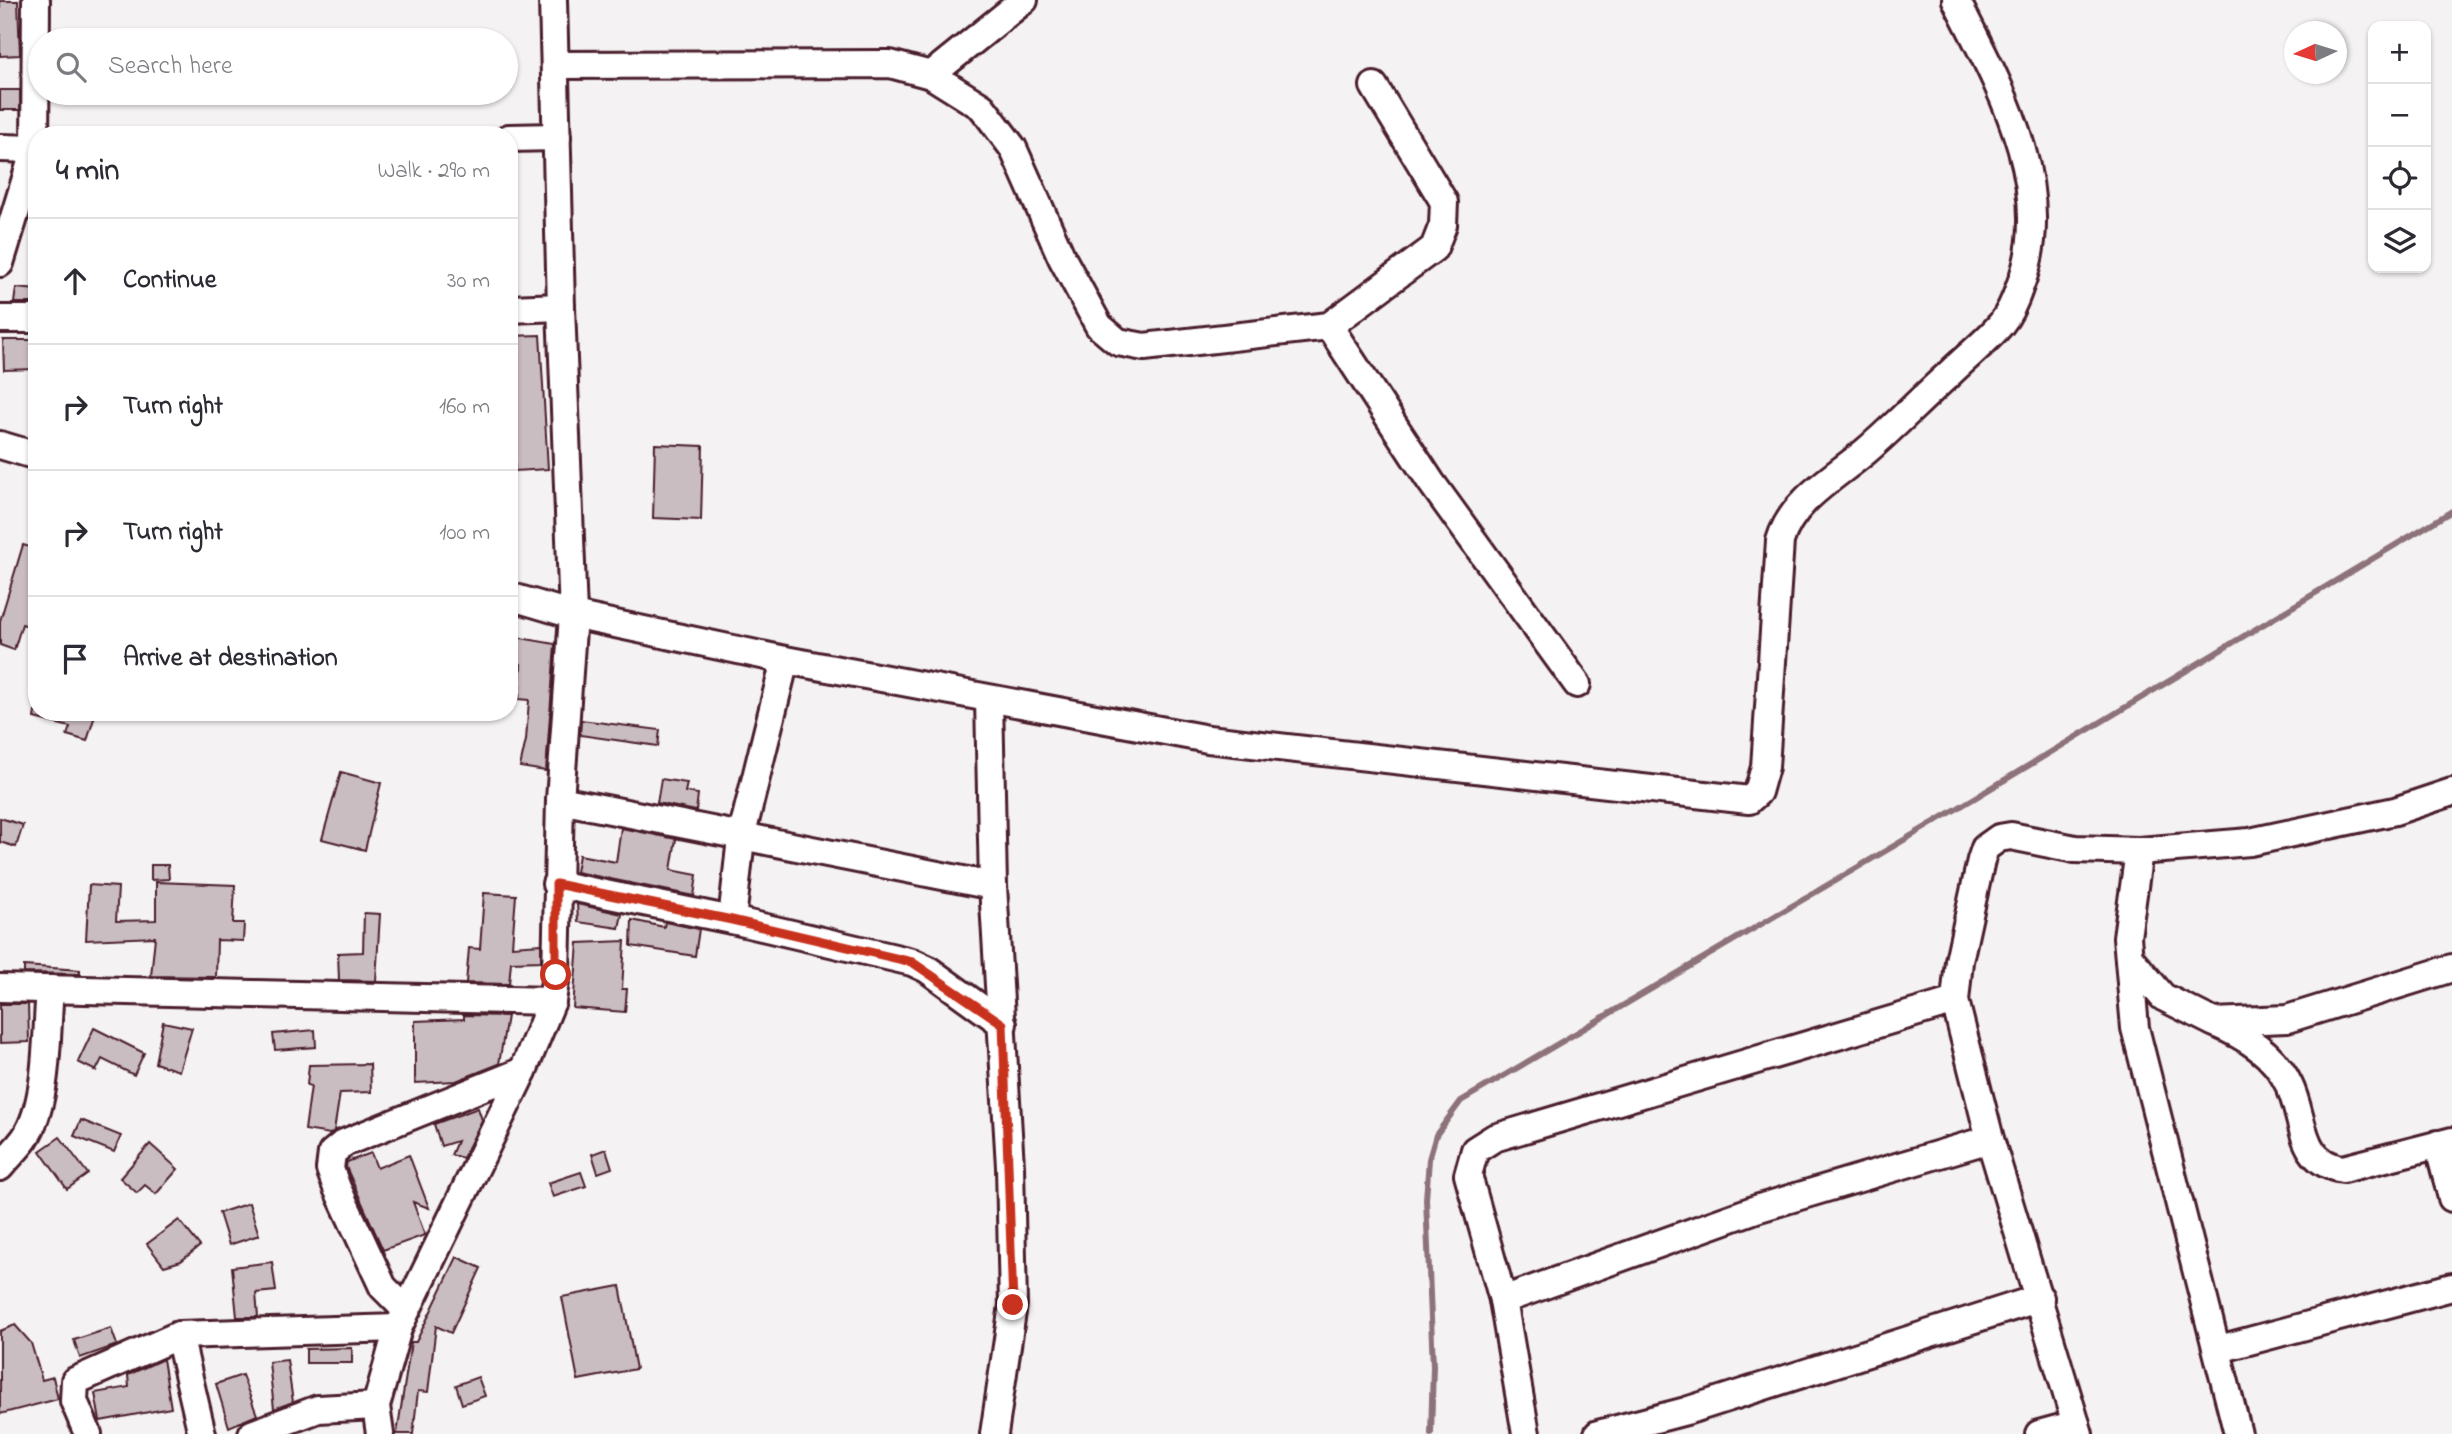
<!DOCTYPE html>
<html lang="en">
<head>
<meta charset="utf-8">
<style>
  body { margin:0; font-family:"Indie Flower",sans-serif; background:#f2f2f3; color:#2b2b33 }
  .controls { position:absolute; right:21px; top:21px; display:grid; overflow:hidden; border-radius:14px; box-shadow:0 2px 5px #0004 }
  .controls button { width:63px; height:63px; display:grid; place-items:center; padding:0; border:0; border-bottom:2px solid #e1e1e2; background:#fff; color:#2b2b33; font:35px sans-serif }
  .compass { position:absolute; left:2284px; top:21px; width:63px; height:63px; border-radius:50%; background:#fff; box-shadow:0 2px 5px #0004; rotate:266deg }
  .stop { position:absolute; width:21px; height:21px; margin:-16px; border:5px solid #c8321e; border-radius:50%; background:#fff }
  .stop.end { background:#c8321e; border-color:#fff; box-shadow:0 2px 7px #0008 }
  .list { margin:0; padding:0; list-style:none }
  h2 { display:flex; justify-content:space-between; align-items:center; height:91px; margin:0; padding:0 28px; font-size:30px }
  h2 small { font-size:23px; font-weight:400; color:#7c7c81 }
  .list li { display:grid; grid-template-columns:46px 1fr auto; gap:21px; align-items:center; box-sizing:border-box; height:126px; padding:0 28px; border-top:2px solid #e1e1e2 }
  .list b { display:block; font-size:26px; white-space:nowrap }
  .list em { font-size:23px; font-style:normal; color:#7c7c81 }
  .icon { flex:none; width:38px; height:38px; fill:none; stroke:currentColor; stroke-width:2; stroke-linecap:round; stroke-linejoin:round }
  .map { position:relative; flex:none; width:2452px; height:1434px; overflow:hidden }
  .search { position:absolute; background:#fff; box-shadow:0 2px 5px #0004; left:28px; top:28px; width:490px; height:77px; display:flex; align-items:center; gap:18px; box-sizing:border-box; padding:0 24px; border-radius:38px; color:#7c7c81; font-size:26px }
  .panel { position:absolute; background:#fff; box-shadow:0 2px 5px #0004; left:28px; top:126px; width:490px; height:595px; border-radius:28px }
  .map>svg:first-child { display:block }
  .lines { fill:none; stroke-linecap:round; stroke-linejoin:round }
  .stream { stroke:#8d727a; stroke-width:6 }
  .building { fill:#cabdc1; stroke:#4a1f2b; stroke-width:2 }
  .minor-casing { stroke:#4a1f2b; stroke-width:32 }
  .minor { stroke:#fff; stroke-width:26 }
  .route { stroke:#c8321e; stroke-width:9 }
</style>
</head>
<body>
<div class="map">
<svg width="2452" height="1434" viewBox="0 0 2452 1434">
  <rect width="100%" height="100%" fill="#f4f2f2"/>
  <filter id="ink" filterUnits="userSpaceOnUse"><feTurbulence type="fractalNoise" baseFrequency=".0143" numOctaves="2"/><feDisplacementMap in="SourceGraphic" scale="14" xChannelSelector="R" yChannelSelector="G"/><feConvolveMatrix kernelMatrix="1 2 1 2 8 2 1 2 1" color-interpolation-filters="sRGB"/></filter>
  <g filter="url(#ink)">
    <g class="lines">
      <polyline class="stream" points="1431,1434 1433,1366 1426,1199 1429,1159 1436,1135 1461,1101 1948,814 2452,511"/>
    </g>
    <g class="building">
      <polygon points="0,1 18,1 20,55 0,56"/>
      <rect x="0" y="90" width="20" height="20"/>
      <polygon points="16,288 37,290 37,303 14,303"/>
      <polygon points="540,335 548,469 515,471 509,336"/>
      <polygon points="3,340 37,340 37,369 4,370"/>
      <polygon points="655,444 703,446 701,520 653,518"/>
      <polygon points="23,545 37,549 37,597 28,626 22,624 14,650 0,645 0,621"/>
      <polygon points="515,637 555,644 546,771 520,767 526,740 529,700 519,699 521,664 511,662"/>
      <polygon points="35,712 96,712 87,741 67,735 70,727 34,718"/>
      <polygon points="581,720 660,730 658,746 580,735"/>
      <polygon points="341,772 381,783 365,850 322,839"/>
      <polygon points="661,779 687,783 685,792 698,794 696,811 657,803"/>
      <polygon points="0,818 23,825 16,847 0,842"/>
      <polygon points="621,828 676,839 671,870 697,875 694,896 576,872 579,855 616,862"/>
      <polygon points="151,865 168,865 169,879 151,880"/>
      <polygon points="156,882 235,885 233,923 244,923 243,941 217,940 216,977 151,976 155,937 86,940 89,885 118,887 116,921 156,920"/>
      <polygon points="484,893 516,895 512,946 541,944 541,961 511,962 509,984 466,983 469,948 480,949"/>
      <polygon points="577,904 622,914 619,928 578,922"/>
      <polygon points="364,913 380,914 376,981 339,980 338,953 363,952"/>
      <polygon points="632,920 664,927 665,922 699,929 695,956 631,946"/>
      <polygon points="625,941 622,989 627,989 625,1012 573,1008 578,943"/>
      <polygon points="24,966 80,970 80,974 24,973"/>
      <polygon points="0,1004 28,1004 29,1042 0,1043"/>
      <polygon points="464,1015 507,1016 499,1064 456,1081 415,1083 415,1021 464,1019"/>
      <polygon points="163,1022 192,1028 179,1071 155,1063"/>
      <polygon points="94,1028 144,1053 134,1075 102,1059 96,1071 78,1062"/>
      <polygon points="315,1030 316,1047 275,1050 273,1034"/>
      <polygon points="370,1064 371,1092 340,1093 334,1131 330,1134 305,1130 311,1086 307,1085 309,1065"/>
      <polygon points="478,1108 482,1120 463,1158 451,1155 457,1141 441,1146 434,1124"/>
      <polygon points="81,1120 121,1136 114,1152 74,1136"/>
      <polygon points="60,1137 88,1174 67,1189 40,1151"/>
      <polygon points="150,1144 178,1169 156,1194 145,1185 137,1193 120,1178"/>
      <polygon points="606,1149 612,1168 598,1173 592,1154"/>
      <polygon points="371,1153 377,1168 409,1155 429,1208 413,1202 425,1235 383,1250 346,1167 347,1162"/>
      <polygon points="581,1172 586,1186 553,1197 548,1183"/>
      <polygon points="249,1203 259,1235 229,1245 219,1213"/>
      <polygon points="179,1220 200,1246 181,1261 164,1266 147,1244"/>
      <polygon points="457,1257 481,1268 451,1333 436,1326 428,1392 418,1391 413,1434 397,1434 411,1342 416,1342"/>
      <polygon points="272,1262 276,1291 256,1293 258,1317 237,1317 232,1267"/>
      <polygon points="620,1286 636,1369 578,1380 562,1297"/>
      <polygon points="15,1325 31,1343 42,1380 53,1377 58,1399 0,1414 0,1331"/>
      <polygon points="111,1328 117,1345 80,1358 74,1340"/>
      <polygon points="352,1348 352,1363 306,1363 306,1349"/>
      <polygon points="163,1359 171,1408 100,1421 95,1393 129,1387 128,1375"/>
      <polygon points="287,1360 293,1402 274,1409 269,1362"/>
      <polygon points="242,1375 257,1415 229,1427 216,1384"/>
      <polygon points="478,1377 485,1396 462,1404 456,1385"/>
    </g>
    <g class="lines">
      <g class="minor-casing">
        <g id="minor">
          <polyline points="555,65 890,64 931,75 982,107 1013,148 1062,258 1099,326 1118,342 1144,347 1329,326 1434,248 1443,225 1444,202 1374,86"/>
          <polyline points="931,75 1024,0"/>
          <polyline points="509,138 557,137"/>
          <polyline points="0,148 37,149"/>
          <polyline points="0,263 35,149 36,0"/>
          <polyline points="509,309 561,307"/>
          <polyline points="0,319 37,319"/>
          <polyline points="1329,326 1431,482 1577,684"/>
          <polyline points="0,445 37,456"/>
          <path d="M509,596l64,19 212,45 423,79 541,61 9,-8 7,-25 15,-226c12,-41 54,-63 86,-90 28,-24 54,-51 82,-76 17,-17 38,-33 53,-51 9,-11 15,-26 19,-38 38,-98 -21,-201 -64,-286"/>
          <polyline points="989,699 993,886 1010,1166 1013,1305 994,1434"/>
          <polyline points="560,800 993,886"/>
          <polyline points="2139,851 2127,937 2135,1028 2238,1434"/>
          <polyline points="556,884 732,920 912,962 927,969 1003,1024"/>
          <polyline points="732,920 741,838 785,660"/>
          <polyline points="2129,957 2163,997 2213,1022 2287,1019 2452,968"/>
          <polyline points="0,988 552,1001"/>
          <polyline points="1955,1001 1990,1139 2079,1434"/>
          <path d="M2215,1023c31,14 59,30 74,62 16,32 9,78 54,84l109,-28"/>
          <polyline points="2438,1144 2452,1198"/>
          <path d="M0,1167c8,-10 18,-19 25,-29 24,-36 21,-106 25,-149"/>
          <polyline points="1503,1300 1756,1209 1990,1139"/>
          <polyline points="406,1310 383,1287 337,1188 330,1169 332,1153 344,1143 523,1071"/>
          <polyline points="179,1335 202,1434"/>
          <polyline points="2219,1349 2452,1287"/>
          <polyline points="88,1434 74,1401 75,1381 179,1335 398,1328"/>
          <polyline points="252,1434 318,1409 376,1406"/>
          <polyline points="380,1434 376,1406 398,1328 523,1071 552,1001 556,975 560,800 573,615 561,307 553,0"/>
          <polyline points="1526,1434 1503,1300 1468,1175 1475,1150 1494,1138 1955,1001 1959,961 1981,860 1985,848 1999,838 2011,836 2075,849 2139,851 2250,842 2395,811 2452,792"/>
          <polyline points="1598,1434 1686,1411 2040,1298"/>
          <polyline points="2039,1434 2076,1424"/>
        </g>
      </g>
      <use href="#minor" class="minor"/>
    </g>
  </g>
  <g class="lines" filter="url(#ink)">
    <polyline class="route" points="556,975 556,884 732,920 912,962 1003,1024 1013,1305"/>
  </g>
</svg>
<div class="controls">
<button>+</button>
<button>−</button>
<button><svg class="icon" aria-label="locate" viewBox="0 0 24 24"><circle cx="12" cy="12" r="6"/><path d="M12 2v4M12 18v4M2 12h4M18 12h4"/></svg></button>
<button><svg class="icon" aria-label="layers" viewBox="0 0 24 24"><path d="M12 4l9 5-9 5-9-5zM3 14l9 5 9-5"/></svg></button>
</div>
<svg class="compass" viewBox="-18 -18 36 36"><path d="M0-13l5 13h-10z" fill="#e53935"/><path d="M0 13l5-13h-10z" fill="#7c7c81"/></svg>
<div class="stop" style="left:556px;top:975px"></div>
<div class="stop end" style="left:1013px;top:1305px"></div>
<div class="search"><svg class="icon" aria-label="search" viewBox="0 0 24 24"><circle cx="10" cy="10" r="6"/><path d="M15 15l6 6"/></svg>Search here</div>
<section class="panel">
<h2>4 min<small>Walk · 290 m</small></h2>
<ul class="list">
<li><svg class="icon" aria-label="ahead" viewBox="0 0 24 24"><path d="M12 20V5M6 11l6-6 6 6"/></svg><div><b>Continue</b></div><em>30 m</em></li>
<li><svg class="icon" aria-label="right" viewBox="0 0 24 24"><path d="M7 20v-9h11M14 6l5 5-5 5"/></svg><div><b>Turn right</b></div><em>160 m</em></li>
<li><svg class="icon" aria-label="right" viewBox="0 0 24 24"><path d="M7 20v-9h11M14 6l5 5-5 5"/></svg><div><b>Turn right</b></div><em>100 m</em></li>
<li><svg class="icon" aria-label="arrive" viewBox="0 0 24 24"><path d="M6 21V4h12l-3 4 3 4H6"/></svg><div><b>Arrive at destination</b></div></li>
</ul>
</section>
</div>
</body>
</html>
